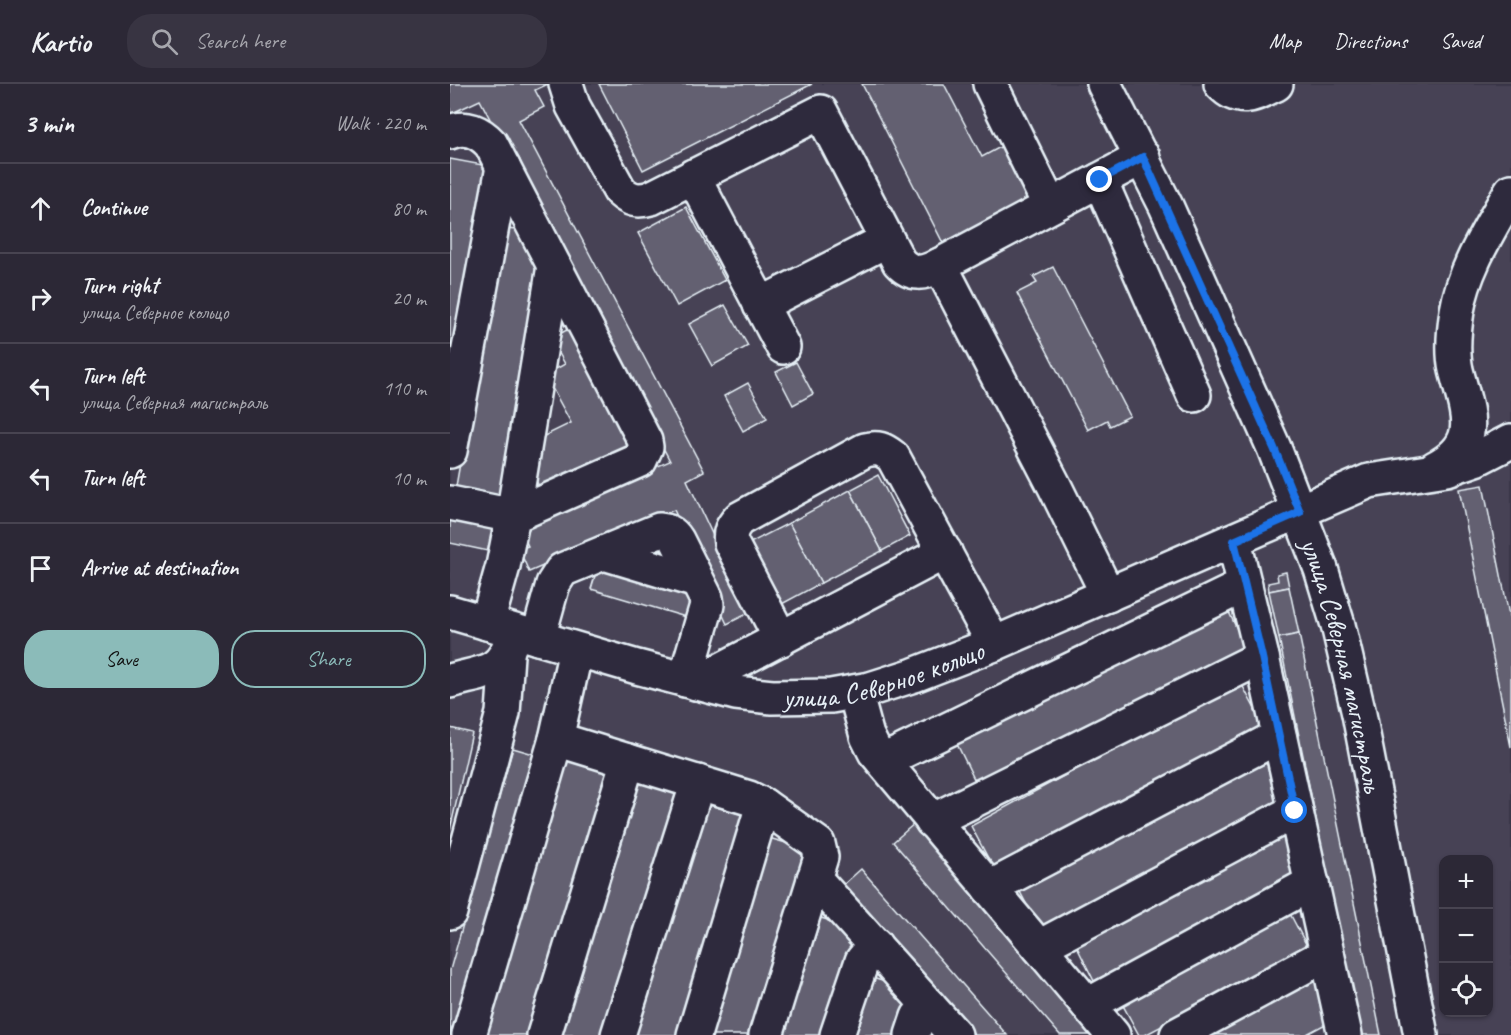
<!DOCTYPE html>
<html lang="en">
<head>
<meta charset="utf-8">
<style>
  body { margin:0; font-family:Caveat,sans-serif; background:#383442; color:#f1f3f6 }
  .controls { position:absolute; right:18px; bottom:18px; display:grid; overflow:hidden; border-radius:12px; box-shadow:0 2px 4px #0004 }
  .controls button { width:54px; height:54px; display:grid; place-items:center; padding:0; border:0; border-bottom:2px solid #484451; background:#2c2836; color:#f1f3f6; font:30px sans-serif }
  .stop { position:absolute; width:18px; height:18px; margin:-14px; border:4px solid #1a73e8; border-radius:50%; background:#fff }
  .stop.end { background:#1a73e8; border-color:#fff; box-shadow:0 2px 6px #0008 }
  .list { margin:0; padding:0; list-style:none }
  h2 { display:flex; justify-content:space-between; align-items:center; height:78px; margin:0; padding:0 24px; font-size:26px }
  h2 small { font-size:20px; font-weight:400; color:#a6a6ad }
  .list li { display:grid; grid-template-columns:39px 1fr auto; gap:18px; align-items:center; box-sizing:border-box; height:90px; padding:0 24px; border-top:2px solid #484451 }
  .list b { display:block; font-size:22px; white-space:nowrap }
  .list p { margin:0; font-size:20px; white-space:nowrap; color:#a6a6ad }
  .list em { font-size:20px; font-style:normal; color:#a6a6ad }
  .actions { display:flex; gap:12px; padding:18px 24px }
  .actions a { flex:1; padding:14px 0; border:2px solid #8bbbb9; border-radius:24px; text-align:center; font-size:21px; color:#8bbbb9 }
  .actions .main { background:#8bbbb9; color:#111 }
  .icon { flex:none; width:33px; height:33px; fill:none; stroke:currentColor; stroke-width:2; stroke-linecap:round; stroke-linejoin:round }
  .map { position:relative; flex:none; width:1061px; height:951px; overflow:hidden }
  header { display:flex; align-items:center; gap:36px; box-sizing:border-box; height:84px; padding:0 30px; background:#2c2836; border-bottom:2px solid #484451 }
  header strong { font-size:28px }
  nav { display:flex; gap:33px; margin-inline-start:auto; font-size:21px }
  .search { width:420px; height:54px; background:#383442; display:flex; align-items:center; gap:15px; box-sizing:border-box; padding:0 21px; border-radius:24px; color:#a6a6ad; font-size:22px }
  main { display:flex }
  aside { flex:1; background:#2c2836 }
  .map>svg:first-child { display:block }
  .built { fill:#464354; fill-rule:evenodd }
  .building { fill:#636171; stroke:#e8f1f8; stroke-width:1.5 }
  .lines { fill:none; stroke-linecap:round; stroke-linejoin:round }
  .minor-casing { stroke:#e8f1f8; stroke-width:38 }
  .minor { stroke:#2f2a3d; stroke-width:33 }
  .route { stroke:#1a73e8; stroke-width:8 }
  .labels { text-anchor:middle; stroke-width:4.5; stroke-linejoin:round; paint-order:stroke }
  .street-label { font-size:28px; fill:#e8f1f8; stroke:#2f2a3d }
</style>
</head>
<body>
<header>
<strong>Kartio</strong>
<div class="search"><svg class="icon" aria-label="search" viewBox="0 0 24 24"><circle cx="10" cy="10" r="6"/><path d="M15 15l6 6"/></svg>Search here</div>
<nav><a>Map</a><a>Directions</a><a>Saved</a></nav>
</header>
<main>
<aside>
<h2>3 min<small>Walk · 220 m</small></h2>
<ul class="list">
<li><svg class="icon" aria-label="ahead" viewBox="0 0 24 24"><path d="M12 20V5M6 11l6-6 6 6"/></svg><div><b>Continue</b></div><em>80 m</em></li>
<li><svg class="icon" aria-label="right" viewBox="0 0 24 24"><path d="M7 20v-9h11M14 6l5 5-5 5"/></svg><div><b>Turn right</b><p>улица Северное кольцо</p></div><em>20 m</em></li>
<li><svg class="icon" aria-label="left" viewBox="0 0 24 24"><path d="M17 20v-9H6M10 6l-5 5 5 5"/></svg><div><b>Turn left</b><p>улица Северная магистраль</p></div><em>110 m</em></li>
<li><svg class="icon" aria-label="left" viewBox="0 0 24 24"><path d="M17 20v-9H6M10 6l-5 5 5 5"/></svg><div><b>Turn left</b></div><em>10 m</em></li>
<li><svg class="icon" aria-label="arrive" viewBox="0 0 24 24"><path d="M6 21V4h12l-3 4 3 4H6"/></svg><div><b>Arrive at destination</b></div></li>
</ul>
<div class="actions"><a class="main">Save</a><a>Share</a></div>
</aside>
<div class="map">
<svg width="1061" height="951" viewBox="0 0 1061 951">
  <rect width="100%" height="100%" fill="#3a3648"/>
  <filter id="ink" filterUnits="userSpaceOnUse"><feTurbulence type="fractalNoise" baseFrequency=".0167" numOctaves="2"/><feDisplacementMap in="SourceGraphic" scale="12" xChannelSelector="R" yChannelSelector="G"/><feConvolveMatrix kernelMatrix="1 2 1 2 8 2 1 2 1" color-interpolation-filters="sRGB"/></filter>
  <g filter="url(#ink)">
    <path class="built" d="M0,0h1061v951h-1061zM994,776h44v152h-44z"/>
    <g class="building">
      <polygon points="0,0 98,0 85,6 94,23 69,36 254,387 237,396 299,529 277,540 224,426 79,488 69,465 78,462 69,442 220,377 30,16 0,30"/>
      <polygon points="149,0 362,0 193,86"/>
      <polygon points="412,0 494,0 532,73 554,61 581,115 493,159"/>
      <polygon points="0,75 38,82 0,287"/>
      <polygon points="236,123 275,196 227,222 188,149"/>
      <polygon points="51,144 72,147 71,156 85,158 94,191 55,417 5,408"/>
      <polygon points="603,183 680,332 660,342 657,336 638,346 567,209 587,199 583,193"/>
      <polygon points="275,221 298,262 262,282 239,240"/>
      <polygon points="120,244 183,361 90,405 80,382 88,355 121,339 95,291 115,280 101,255"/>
      <polygon points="346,278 363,310 343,321 326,288"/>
      <polygon points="298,299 317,334 293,347 274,312"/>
      <polygon points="428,391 460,452 432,467 400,406"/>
      <polygon points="1033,401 1061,541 1061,663 1009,405"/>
      <polygon points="400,406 432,467 371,499 339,439"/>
      <polygon points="0,432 48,442 43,468 0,459"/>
      <polygon points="339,439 371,499 330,521 298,460"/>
      <polygon points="148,482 246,511 239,534 141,505"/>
      <polygon points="836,488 839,503 819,507 818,499 828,497 827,490"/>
      <polygon points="839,503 849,550 829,554 819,507"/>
      <polygon points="778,526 797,567 526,699 506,658"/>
      <polygon points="849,550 931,951 910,951 829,554"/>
      <polygon points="790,597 814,642 545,787 521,742"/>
      <polygon points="0,644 22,649 0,746"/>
      <polygon points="63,664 87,671 7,951 0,951 0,886"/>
      <polygon points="116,675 158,688 79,951 32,951"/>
      <polygon points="814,675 836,717 590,846 568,804"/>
      <polygon points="187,694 230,708 153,951 106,951"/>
      <polygon points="253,719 297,732 230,951 183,951"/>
      <polygon points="465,739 648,951 610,951 443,758"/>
      <polygon points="831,750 852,792 644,897 623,855"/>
      <polygon points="319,754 360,766 303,951 259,951"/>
      <polygon points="411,785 557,951 525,951 393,801"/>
      <polygon points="837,824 858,864 695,951 689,951 669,914"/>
      <polygon points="365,832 390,840 402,861 373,951 327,951"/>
      <polygon points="420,893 444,901 457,924 448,951 401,951"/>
      <polygon points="865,897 885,935 855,951 761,951"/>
    </g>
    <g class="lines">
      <g class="minor-casing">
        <g id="minor">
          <path d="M116,0l7,22 47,85c10,9 17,11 31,7l170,-86 78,150c13,14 25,12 41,3"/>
          <polyline points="540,0 600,122"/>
          <path id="s1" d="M654,0l62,122 108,242 47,121 17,56 21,89 62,321"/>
          <path d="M771,0c19,20 34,10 55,0"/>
          <path d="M0,48c16,-7 30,0 41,12l154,297 1,6 -6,13 -127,56 -10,50 -16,57"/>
          <polyline points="243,92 333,263"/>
          <polyline points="650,96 744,311"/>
          <polyline points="310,221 437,156"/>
          <polyline points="0,367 53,83"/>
          <path d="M985,384c48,-25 32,-55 21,-98 -4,-18 -2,-40 1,-59 7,-43 33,-82 54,-120"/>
          <polyline points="0,419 63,432 104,182"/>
          <polyline points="784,457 812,573 895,951"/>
          <polyline points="154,469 247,497"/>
          <polyline points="658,511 605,403 490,181 693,73"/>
          <path id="s2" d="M0,528l187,55 99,26 36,4 59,-1 39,-7 44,-14 80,-31 375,-163 78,-12 29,-10 35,-18"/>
          <path d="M88,554l15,-54 9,-14 97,-40c9,1 13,2 18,10l29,58 1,7 -22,75"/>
          <path d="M331,555l-50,-96c-2,-11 1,-16 8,-24l126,-69c13,-3 18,-1 28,7l101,187"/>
          <path d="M0,597c31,-9 51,-6 61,-40"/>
          <polyline points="246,599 495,468"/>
          <polyline points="405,608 417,652 425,668 663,951"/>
          <polyline points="106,655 299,714 313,721 368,760 371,773 316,951"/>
          <polyline points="433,677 795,501"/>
          <polyline points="482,737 812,573"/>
          <polyline points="364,794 505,951"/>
          <polyline points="539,804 829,652"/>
          <polyline points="0,828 53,629 57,571"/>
          <polyline points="589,863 845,727"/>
          <polyline points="638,921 862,799"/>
          <polyline points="19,951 106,655 126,566"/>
          <polyline points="94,951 178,677"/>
          <polyline points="168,951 248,698"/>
          <polyline points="244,951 313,721"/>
          <polyline points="387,951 412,877 425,861"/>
          <polyline points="462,951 468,933 479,922"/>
          <polyline points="727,951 877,870"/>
        </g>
      </g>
      <use href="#minor" class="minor"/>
    </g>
  </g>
  <g class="lines" filter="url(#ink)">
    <polyline class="route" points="650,96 693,73 824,364 850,428 784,457 812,573 845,727"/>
  </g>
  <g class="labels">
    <g class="street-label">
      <text dy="10" stroke="none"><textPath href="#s1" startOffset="630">улица Северная магистраль</textPath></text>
      <text dy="10" stroke="none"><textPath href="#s2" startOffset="448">улица Северное кольцо</textPath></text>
    </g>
  </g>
</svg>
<div class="controls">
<button>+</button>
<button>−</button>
<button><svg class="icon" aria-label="locate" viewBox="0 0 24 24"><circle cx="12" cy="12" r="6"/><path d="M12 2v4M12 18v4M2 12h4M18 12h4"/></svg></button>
</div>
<div class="stop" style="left:845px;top:727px"></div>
<div class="stop end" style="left:650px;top:96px"></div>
</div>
</main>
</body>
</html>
